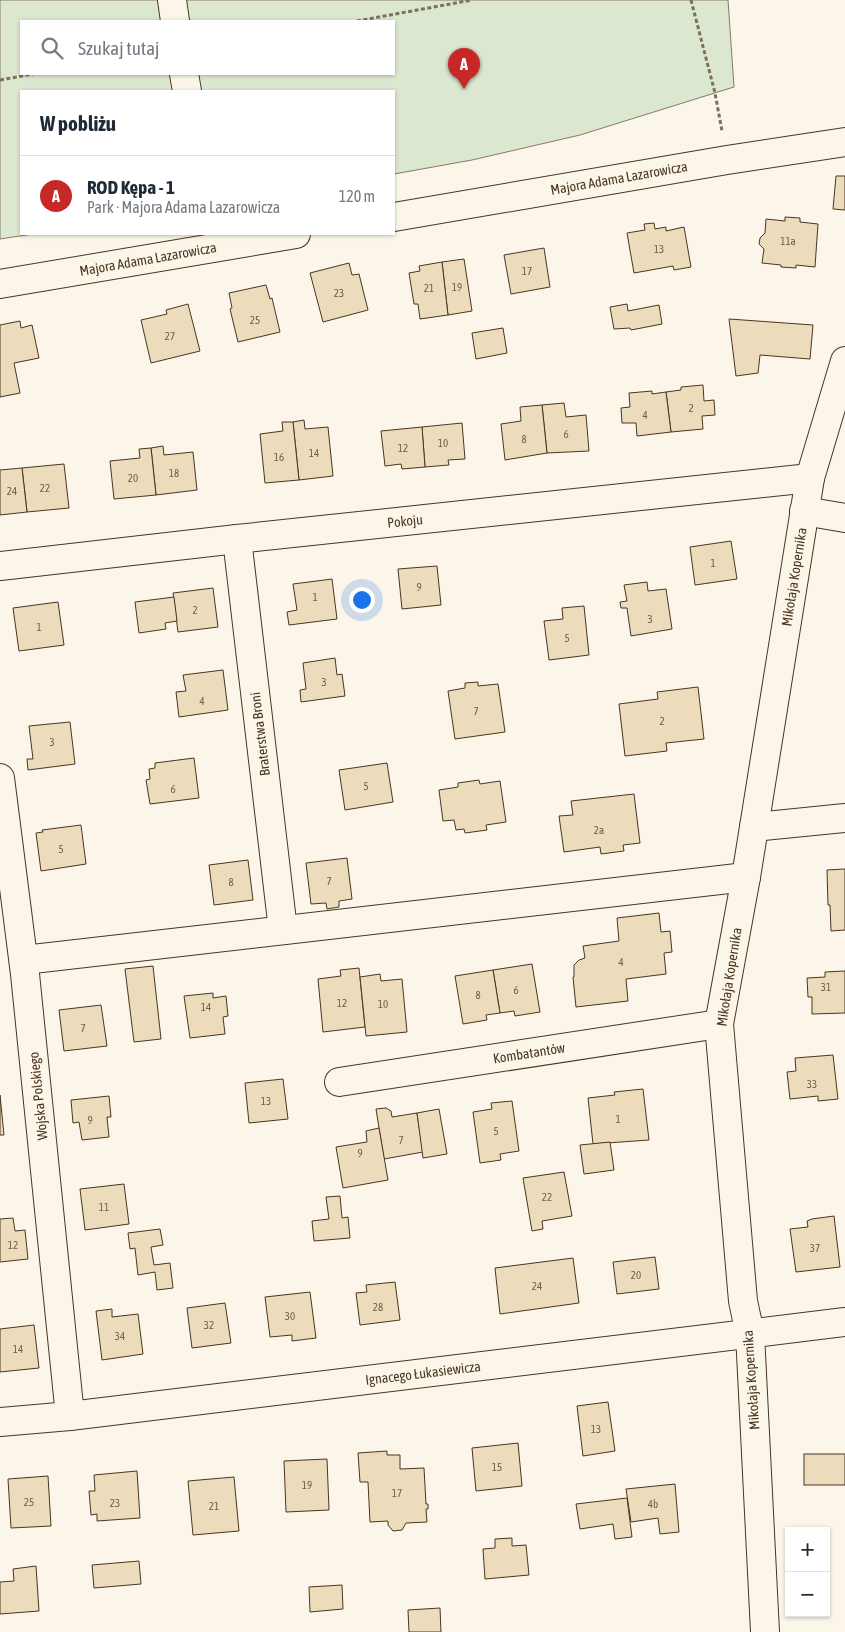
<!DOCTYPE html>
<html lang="pl">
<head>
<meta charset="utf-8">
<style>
  body { margin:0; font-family:"Asap Condensed",sans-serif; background:#f6f6f7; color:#1f2937 }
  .controls { position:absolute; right:15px; bottom:15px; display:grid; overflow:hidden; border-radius:0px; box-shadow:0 1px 4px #0004 }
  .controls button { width:45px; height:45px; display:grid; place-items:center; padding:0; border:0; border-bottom:1px solid #e0e1e3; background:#fff; color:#1f2937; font:25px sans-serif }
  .you { position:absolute; left:361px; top:599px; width:18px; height:18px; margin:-12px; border:4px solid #fff; border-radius:50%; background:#1a73e8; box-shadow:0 0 0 8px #1a73e833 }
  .badge { display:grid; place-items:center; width:32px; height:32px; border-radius:50%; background:#c62828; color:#fff; font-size:16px; font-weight:700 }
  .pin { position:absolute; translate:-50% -41px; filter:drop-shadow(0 1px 2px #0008) }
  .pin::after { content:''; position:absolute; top:26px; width:18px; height:15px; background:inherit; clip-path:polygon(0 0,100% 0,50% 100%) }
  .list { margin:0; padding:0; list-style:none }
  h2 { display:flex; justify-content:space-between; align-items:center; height:65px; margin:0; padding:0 20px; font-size:21px }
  h2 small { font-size:16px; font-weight:400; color:#747a83 }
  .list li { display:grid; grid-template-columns:32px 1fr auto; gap:15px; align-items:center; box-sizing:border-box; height:80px; padding:0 20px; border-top:1px solid #e0e1e3 }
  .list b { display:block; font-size:19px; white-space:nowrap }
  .list p { margin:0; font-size:16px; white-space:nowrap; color:#747a83 }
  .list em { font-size:16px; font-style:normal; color:#747a83 }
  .icon { flex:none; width:28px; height:28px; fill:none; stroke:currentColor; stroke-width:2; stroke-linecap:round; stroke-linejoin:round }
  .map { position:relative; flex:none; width:845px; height:1632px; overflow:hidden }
  .search { position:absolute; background:#fff; box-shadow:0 1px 4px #0004; left:20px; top:20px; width:375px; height:55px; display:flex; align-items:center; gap:12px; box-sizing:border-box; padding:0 18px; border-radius:0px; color:#747a83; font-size:19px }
  .panel { position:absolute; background:#fff; box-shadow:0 1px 4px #0004; left:20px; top:90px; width:375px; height:145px; border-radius:0px }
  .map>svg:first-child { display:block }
  .green { fill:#dce7d0; stroke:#887966 }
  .building { fill:#ecdcbc; stroke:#4a3520 }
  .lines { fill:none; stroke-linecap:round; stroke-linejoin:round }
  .minor-casing { stroke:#4a3520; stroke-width:30 }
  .path { stroke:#7f6f5c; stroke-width:3; stroke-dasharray:4 2.5; stroke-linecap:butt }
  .minor { stroke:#fbf6e9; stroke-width:28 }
  .labels { text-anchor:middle; stroke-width:4; stroke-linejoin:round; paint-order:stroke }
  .number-label { font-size:11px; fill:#725f47 }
  .street-label { font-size:14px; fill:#4a3520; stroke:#fbf6e9 }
</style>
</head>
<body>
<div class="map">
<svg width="845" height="1632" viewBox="0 0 845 1632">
  <rect width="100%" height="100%" fill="#fbf6e9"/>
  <g class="green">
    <polygon points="0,0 159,0 162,21 21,21 21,74 172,74 175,91 21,91 21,234 33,234 0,239"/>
    <polygon points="185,0 728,0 734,87 580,135 472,160 394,174 394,91 200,91 198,74 394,74 394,21 189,21"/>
  </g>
  <g class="building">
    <polygon points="836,176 845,176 845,210 833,209"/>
    <polygon points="785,217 800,218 800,222 818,224 815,267 796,265 796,268 781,267 781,265 762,263 764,249 759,244 760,238 765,233 766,219 785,221"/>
    <polygon points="654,223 655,229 666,227 666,231 684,227 691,267 674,270 673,266 634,273 627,233 645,230 644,224"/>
    <polygon points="544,248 550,287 511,294 504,255"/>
    <polygon points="464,259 472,311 448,315 442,262"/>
    <polygon points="442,262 448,315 420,319 418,304 414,304 409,273 420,271 419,266"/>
    <polygon points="349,263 352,275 359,274 368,310 323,322 310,273"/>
    <polygon points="266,285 270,299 272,298 280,332 238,342 230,309 232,308 229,293"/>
    <polygon points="188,304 200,351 151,363 141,320 167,314 166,310"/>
    <polygon points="627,304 628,311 659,305 662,324 631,330 630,328 614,329 610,307"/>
    <polygon points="729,319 813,325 810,359 760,355 758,373 736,376"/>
    <polygon points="20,321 21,328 32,325 39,358 14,363 20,393 0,397 0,325"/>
    <polygon points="503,328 507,353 476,359 472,333"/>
    <polygon points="703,385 704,401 714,400 715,415 702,416 703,429 671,432 666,392 681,390 681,387"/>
    <polygon points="652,391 652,394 666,392 671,432 637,436 636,423 622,423 621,408 630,407 629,393"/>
    <polygon points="564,403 566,417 586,415 589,451 547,453 542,405"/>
    <polygon points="542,405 547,453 505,460 501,424 521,421 520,407"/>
    <polygon points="304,420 305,429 328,427 333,476 299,480 293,422"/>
    <polygon points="282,422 293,422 299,480 265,483 260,434 283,431"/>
    <polygon points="462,423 465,459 448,460 449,465 425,467 422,427"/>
    <polygon points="422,427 425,467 402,469 401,464 385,466 381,431"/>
    <polygon points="163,446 164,455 193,452 197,490 156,495 151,448"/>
    <polygon points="151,448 156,495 114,499 110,461 140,458 139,449"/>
    <polygon points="64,464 69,508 27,512 22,468"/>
    <polygon points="22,468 27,512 0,515 0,470"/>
    <polygon points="731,541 737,579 695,585 690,547"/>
    <polygon points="437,566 441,605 402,609 398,569"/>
    <polygon points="332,579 337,619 289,625 287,612 297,610 293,584"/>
    <polygon points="647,582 648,591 666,589 672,629 631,636 627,608 621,608 620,602 627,601 624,585"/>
    <polygon points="213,588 218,627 178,632 173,593"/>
    <polygon points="174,597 177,621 165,623 166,629 139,633 135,602"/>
    <polygon points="58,602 64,645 19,651 13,608"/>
    <polygon points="584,606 589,655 549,660 544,621 563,619 562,608"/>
    <polygon points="335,658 337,675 342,674 345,696 301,702 300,690 306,689 303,663"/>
    <polygon points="223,670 228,710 179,717 176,692 186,691 183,675"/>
    <polygon points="478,682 478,686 498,684 505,732 455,739 448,691 465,688 465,683"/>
    <polygon points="698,687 704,739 666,743 667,751 625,756 619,704 658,699 657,692"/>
    <polygon points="70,722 75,764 28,770 27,759 33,759 29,726"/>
    <polygon points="194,758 199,798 150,804 146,780 150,779 149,769 155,768 155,763"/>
    <polygon points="387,763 393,802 345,810 339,770"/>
    <polygon points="479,780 480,784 500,781 506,822 486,825 487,830 465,833 464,829 456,830 454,820 443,821 439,790 458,787 458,783"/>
    <polygon points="634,794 640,843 623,845 624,851 601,854 600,847 564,852 559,816 573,815 571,801"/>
    <polygon points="81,825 86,864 41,871 36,833 43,832 42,830"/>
    <polygon points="347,858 352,899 339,901 339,907 327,909 326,903 311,904 306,863"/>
    <polygon points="248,860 253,900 214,905 209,865"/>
    <polygon points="845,869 845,930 831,931 830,905 828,905 827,870"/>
    <polygon points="659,913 661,932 670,931 672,952 664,953 666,974 626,979 628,1001 576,1007 573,977 574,977 574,965 579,960 585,958 583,946 619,941 617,918"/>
    <polygon points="532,964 540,1012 515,1016 514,1011 500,1013 493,970"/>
    <polygon points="153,966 161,1039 134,1042 125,969"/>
    <polygon points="359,968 365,1027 323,1032 318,979 341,976 340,970"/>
    <polygon points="493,970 500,1013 486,1015 487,1020 463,1024 455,976"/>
    <polygon points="845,971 845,1013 812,1014 812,997 808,997 807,978 825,977 825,972"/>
    <polygon points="380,974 381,981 402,979 407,1032 366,1036 360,977"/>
    <polygon points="213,993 213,998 226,996 228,1016 223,1017 225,1034 190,1038 184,996"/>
    <polygon points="101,1005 107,1046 64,1051 59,1010"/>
    <polygon points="833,1055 838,1099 818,1101 818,1096 790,1099 787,1072 796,1071 795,1058"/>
    <polygon points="283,1079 288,1119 249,1123 245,1083"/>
    <polygon points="643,1089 649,1140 593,1144 588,1098 615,1095 614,1092"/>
    <polygon points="0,1095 4,1135 0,1135"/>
    <polygon points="109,1096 111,1117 107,1117 109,1137 82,1140 79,1122 73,1123 71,1100"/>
    <polygon points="512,1101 519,1151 500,1154 501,1160 480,1163 473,1112 492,1109 491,1103"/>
    <polygon points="386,1108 391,1111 392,1117 417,1113 423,1152 384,1159 376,1109"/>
    <polygon points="439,1109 447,1154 423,1158 417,1113"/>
    <polygon points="379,1128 388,1180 343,1188 336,1147 367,1142 366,1131"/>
    <polygon points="610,1142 614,1170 584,1174 580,1145"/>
    <polygon points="564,1172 572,1216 542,1221 543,1229 532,1231 523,1178"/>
    <polygon points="124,1184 129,1224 85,1230 80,1189"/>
    <polygon points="340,1196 342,1218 348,1217 350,1238 314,1241 312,1221 329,1219 326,1197"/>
    <polygon points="834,1216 840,1267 796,1272 790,1229 808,1227 807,1221 812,1219"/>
    <polygon points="13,1218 15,1231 25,1230 28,1259 0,1262 0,1219"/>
    <polygon points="160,1229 163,1245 151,1247 154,1265 170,1263 173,1288 157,1290 155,1272 138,1275 135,1248 130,1249 128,1233"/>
    <polygon points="655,1257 659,1289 617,1294 613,1262"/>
    <polygon points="573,1258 579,1303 500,1314 495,1268"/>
    <polygon points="395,1282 400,1320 360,1325 356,1293 367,1292 366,1285"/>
    <polygon points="310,1292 316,1338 292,1341 292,1335 270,1337 265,1297"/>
    <polygon points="225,1303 231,1343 192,1348 187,1308"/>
    <polygon points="112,1309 112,1317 138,1314 143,1354 102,1360 96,1311"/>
    <polygon points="34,1325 39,1368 0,1372 0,1329"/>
    <polygon points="608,1402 615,1451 583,1456 577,1406"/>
    <polygon points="518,1443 522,1486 476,1491 472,1448"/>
    <polygon points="387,1451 387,1455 400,1455 400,1469 424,1468 426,1504 428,1504 428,1509 426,1509 427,1522 406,1523 402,1530 393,1531 388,1525 388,1521 370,1522 368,1482 360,1482 358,1453"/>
    <rect x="804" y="1454" width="41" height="31"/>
    <polygon points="327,1459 329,1510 286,1512 284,1461"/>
    <polygon points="137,1471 140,1518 97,1521 97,1514 91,1515 89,1491 95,1491 94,1475"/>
    <polygon points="48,1476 51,1526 11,1528 8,1479"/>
    <polygon points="234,1477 239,1531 193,1535 188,1481"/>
    <polygon points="675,1484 679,1532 660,1534 658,1518 631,1522 626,1489"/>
    <polygon points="627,1498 632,1537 615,1539 613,1524 580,1529 576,1504"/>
    <polygon points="512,1538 512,1546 526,1545 529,1575 485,1579 483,1549 495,1548 495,1539"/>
    <polygon points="139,1561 141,1584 94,1588 92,1565"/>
    <polygon points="36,1566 39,1611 0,1614 0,1582 14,1581 13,1569"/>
    <polygon points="342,1585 343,1609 310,1612 309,1587"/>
    <polygon points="440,1608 441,1632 409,1632 408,1610"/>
  </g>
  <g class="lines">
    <g class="minor-casing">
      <g id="minor">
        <polyline points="172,0 175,21"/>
        <polyline points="184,74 187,91"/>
        <polyline points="394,217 727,160 845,142"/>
        <polyline points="0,284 296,234"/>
        <polyline points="804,511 845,518"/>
        <polyline points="237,539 283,930"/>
        <polyline points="0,566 237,539 810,478"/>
        <polyline points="0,778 25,974 70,1416"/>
        <polyline points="754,827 845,818"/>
        <polyline points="24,960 746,877"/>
        <polyline points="339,1082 719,1024"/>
        <polyline points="0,1422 70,1416 845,1322"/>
        <polyline points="765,1632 750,1334 743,1301 719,1024 746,877 810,478 845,361"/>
      </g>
    </g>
    <g class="path">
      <polyline points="691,0 715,93 722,131"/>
      <polyline points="357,21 472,0"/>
      <polyline points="0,80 33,74"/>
    </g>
    <use href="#minor" class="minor"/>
  </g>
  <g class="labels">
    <g class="number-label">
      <text x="788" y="245">11a</text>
      <text x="659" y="253">13</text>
      <text x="527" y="275">17</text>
      <text x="457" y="291">19</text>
      <text x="429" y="292">21</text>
      <text x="339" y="297">23</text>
      <text x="255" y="324">25</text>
      <text x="170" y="340">27</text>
      <text x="691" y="412">2</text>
      <text x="645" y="419">4</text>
      <text x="566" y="438">6</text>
      <text x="524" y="443">8</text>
      <text x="443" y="447">10</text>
      <text x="403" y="452">12</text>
      <text x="314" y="457">14</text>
      <text x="279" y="461">16</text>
      <text x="174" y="477">18</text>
      <text x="133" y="482">20</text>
      <text x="45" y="492">22</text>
      <text x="12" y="495">24</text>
      <text x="713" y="567">1</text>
      <text x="419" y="591">9</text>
      <text x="315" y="601">1</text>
      <text x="195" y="614">2</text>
      <text x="650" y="623">3</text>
      <text x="39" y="631">1</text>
      <text x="567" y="642">5</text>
      <text x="324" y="686">3</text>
      <text x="202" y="705">4</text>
      <text x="476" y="715">7</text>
      <text x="662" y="725">2</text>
      <text x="52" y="746">3</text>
      <text x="366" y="790">5</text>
      <text x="173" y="793">6</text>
      <text x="599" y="834">2a</text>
      <text x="61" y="853">5</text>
      <text x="329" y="885">7</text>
      <text x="231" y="886">8</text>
      <text x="621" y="966">4</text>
      <text x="826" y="991">31</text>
      <text x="516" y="994">6</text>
      <text x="478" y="999">8</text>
      <text x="342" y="1007">12</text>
      <text x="383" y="1008">10</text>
      <text x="206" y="1011">14</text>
      <text x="83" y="1032">7</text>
      <text x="812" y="1088">33</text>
      <text x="266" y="1105">13</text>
      <text x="618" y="1123">1</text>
      <text x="90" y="1124">9</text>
      <text x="496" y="1135">5</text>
      <text x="401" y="1144">7</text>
      <text x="360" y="1157">9</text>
      <text x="547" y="1201">22</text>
      <text x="104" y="1211">11</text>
      <text x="13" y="1249">12</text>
      <text x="815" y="1252">37</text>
      <text x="636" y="1279">20</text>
      <text x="537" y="1290">24</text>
      <text x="378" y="1311">28</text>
      <text x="290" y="1320">30</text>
      <text x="209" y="1329">32</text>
      <text x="120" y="1340">34</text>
      <text x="18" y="1353">14</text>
      <text x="596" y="1433">13</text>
      <text x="497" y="1471">15</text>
      <text x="307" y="1489">19</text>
      <text x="397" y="1497">17</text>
      <text x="29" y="1506">25</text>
      <text x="115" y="1507">23</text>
      <text x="653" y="1508">4b</text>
      <text x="214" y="1510">21</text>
    </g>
    <g class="street-label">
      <text transform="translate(619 178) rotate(-10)" y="5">Majora Adama Lazarowicza</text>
      <text transform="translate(148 259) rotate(-10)" y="5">Majora Adama Lazarowicza</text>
      <text transform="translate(405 521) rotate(-6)" y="5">Pokoju</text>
      <text transform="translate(794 577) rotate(-81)" y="5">Mikołaja Kopernika</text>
      <text transform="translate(260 734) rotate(-97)" y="5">Braterstwa Broni</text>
      <text transform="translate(729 977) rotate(-81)" y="5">Mikołaja Kopernika</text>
      <text transform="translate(529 1053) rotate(-9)" y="5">Kombatantów</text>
      <text transform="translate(38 1096) rotate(-96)" y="5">Wojska Polskiego</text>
      <text transform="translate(423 1373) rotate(-7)" y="5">Ignacego Łukasiewicza</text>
      <text transform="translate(751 1380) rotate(-94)" y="5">Mikołaja Kopernika</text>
    </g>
  </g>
</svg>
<div class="controls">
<button>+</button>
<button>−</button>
</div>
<div class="you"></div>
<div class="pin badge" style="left:464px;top:89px">A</div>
<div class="search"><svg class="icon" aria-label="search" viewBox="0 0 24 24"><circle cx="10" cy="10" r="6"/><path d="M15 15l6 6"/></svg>Szukaj tutaj</div>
<section class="panel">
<h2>W pobliżu<small></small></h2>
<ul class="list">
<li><span class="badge">A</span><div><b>ROD Kępa - 1</b><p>Park · Majora Adama Lazarowicza</p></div><em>120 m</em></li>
</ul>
</section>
</div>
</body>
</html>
